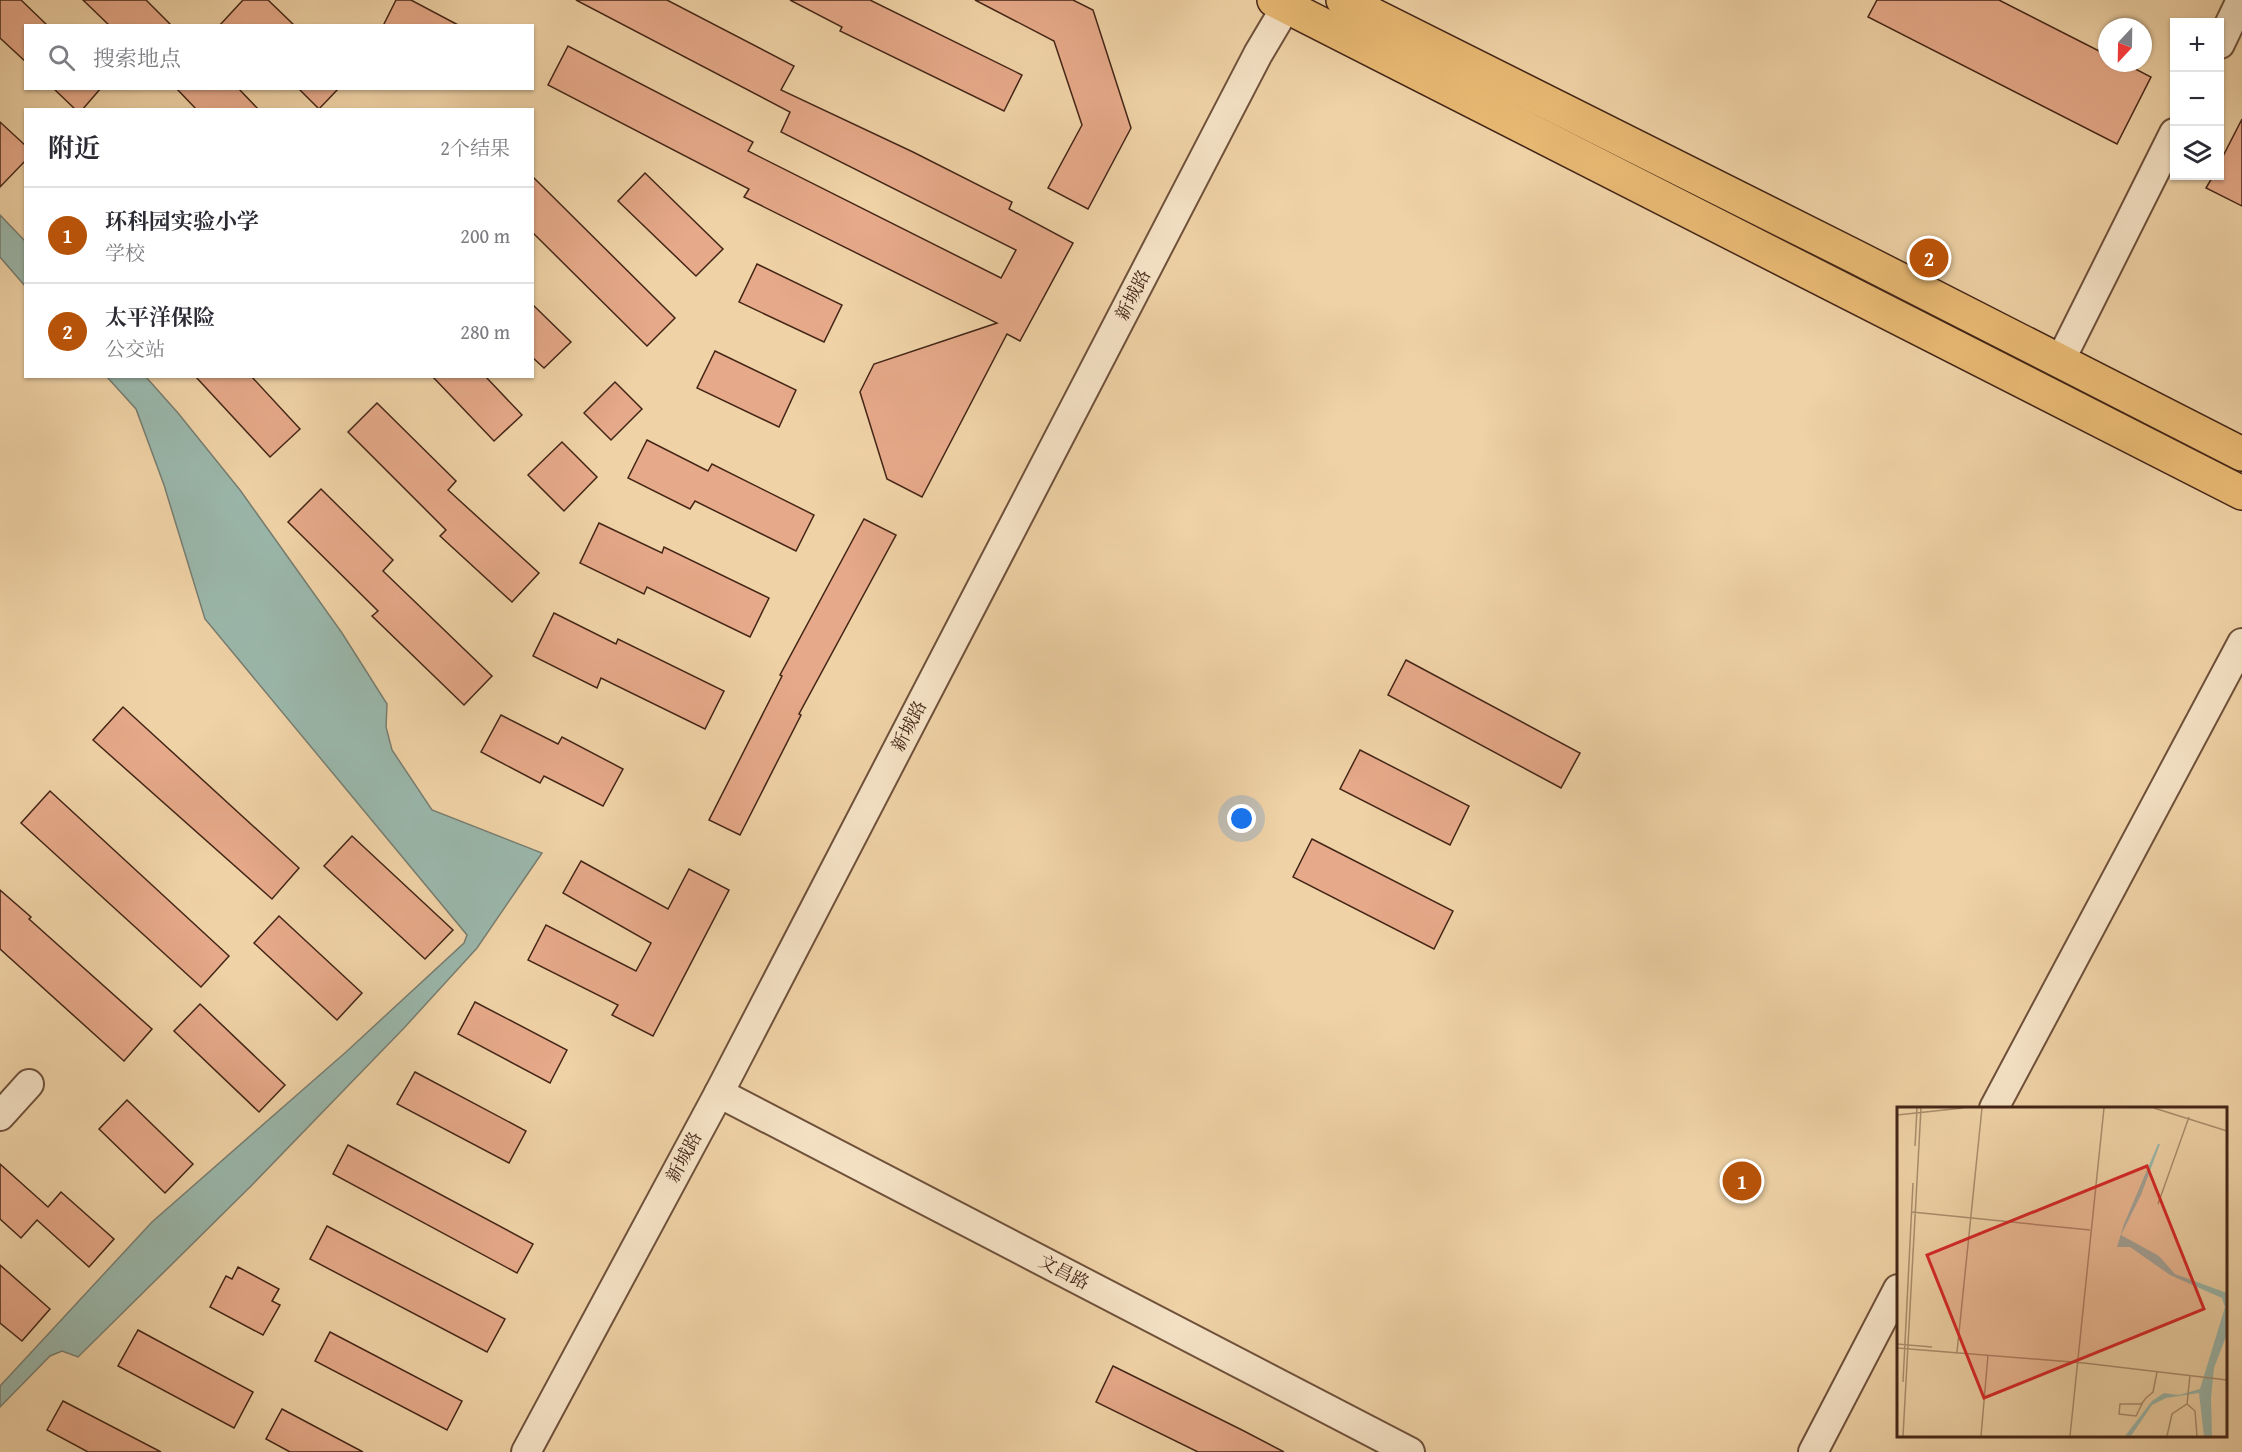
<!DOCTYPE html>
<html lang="zh">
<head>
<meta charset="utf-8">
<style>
  body { margin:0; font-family:"Gentium Book Plus","Noto Serif SC",serif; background:#f2f2f3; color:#2b2b33 }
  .controls { position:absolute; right:18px; top:18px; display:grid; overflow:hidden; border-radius:0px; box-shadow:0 2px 4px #0004 }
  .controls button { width:54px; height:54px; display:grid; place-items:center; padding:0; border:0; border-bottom:2px solid #e1e1e2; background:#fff; color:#2b2b33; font:30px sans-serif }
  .compass { position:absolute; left:2098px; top:18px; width:54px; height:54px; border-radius:50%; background:#fff; box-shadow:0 2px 4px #0004; rotate:202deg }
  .you { position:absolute; left:1242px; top:819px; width:21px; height:21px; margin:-15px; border:4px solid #fff; border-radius:50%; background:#1a73e8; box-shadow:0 0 0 9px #1a73e833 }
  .badge { display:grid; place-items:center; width:39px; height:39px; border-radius:50%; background:#b45309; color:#fff; font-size:20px; font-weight:700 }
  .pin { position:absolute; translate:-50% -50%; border:3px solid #fff; box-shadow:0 2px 6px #0006 }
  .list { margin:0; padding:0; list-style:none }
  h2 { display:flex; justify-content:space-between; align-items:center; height:78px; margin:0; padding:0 24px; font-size:26px }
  h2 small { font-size:20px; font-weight:400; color:#7c7c81 }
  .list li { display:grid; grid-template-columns:39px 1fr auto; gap:18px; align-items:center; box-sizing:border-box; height:96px; padding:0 24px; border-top:2px solid #e1e1e2 }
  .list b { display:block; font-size:22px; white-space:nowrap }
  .list p { margin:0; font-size:20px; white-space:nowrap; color:#7c7c81 }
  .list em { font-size:20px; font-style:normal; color:#7c7c81 }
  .icon { flex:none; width:33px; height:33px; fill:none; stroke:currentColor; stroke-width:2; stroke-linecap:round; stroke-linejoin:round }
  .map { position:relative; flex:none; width:2242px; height:1452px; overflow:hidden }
  .search { position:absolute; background:#fff; box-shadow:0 2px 4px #0004; left:24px; top:24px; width:510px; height:66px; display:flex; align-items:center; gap:15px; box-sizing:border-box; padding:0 21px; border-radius:0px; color:#7c7c81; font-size:22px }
  .panel { position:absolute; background:#fff; box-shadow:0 2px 4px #0004; left:24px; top:108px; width:510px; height:270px; border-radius:0px }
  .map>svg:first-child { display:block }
  .water { fill:#9ab7ab; stroke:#787d70; stroke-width:1.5 }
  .building { fill:#e6a989; stroke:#442617; stroke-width:1.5 }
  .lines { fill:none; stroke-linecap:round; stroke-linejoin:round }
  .minor-casing { stroke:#6f513b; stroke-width:32 }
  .major-casing { stroke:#442617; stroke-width:36 }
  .minor { stroke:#f5e2c5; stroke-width:28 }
  .major { stroke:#e8b973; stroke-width:33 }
  .labels { text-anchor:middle; stroke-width:4.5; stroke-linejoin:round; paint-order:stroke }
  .street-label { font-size:18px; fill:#442617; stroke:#f5e2c5 }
  .inset-road { fill:none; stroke:#ab8d6d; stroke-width:1.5 }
  .view { fill:#d62828; fill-opacity:0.15; stroke:#d62828; stroke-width:3 }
  .inset-edge { fill:none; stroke:#442617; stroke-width:3 }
</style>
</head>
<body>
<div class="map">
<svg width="2242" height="1452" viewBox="0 0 2242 1452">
  <rect width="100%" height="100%" fill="#efd2a6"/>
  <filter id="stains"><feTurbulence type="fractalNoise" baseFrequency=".00333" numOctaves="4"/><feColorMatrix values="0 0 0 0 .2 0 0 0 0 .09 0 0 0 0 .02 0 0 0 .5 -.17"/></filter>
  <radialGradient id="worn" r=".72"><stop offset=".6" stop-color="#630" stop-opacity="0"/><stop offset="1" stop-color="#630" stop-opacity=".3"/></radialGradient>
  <g class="water">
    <polygon points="0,215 25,241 25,286 0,257"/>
    <polygon points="107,377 146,377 178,413 240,490 342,633 387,704 386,727 392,750 432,810 542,853 477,948 404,1028 251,1186 78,1357 62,1351 50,1356 0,1407 0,1386 152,1222 346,1052 464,943 467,935 205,619 164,485 136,409"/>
  </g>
  <g class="building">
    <polygon points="0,0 21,0 48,26 26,26 26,62 0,38"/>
    <polygon points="83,0 146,0 172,26 110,26"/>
    <polygon points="243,0 268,0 295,26 219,26"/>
    <polygon points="396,0 411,0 460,26 383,26"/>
    <polygon points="576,0 667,0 794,66 781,90 913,152 1012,202 1009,209 1073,243 1020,341 1007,334 922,497 887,479 860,392 874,364 997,323 744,197 749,189 548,85 568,46 753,142 748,151 1001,278 1016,250 781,132 790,112"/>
    <polygon points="790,0 870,0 1022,75 1004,111 840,31 842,27"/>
    <polygon points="975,0 1073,0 1093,10 1131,128 1088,209 1048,188 1082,125 1054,41"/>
    <polygon points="1877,0 1999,0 2107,55 2107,63 2124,63 2151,77 2117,144 1868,17"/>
    <polygon points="53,88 101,88 82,110 76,110"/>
    <polygon points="176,88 238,88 259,110 197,110"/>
    <polygon points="298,88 339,88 319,109"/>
    <polygon points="2242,119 2242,206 2206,188 2213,176 2220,176 2220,162"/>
    <polygon points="0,122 26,146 26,160 0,187"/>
    <polygon points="645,173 723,249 696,276 618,201"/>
    <polygon points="532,176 675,318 647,346 532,232"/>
    <polygon points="757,264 842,305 824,342 739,302"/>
    <polygon points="532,304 571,342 544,368 532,357"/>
    <polygon points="715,351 796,390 779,427 697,388"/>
    <polygon points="195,376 251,376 300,429 270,457"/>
    <polygon points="432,376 485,376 522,415 494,441"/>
    <polygon points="615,382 642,409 611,440 584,413"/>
    <polygon points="377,403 456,481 448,490 539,573 512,602 440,536 446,530 348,432"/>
    <polygon points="647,440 708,471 712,464 814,515 796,551 695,501 690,509 628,478"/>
    <polygon points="562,442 597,477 564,511 528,475"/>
    <polygon points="321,489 393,560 383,571 492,676 464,705 372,616 378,611 288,522"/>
    <polygon points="864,519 896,535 799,714 801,715 740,835 709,820 782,676 780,675"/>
    <polygon points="599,523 662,553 664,547 769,598 750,637 647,587 644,594 580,563"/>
    <polygon points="554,613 616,644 618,639 724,691 705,729 601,678 597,688 533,656"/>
    <polygon points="1406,660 1580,753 1561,788 1388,695"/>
    <polygon points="123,707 299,868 272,899 93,740"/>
    <polygon points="501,715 558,744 562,737 623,769 603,806 544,776 540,783 481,752"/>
    <polygon points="1360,750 1469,806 1450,845 1340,789"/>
    <polygon points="50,791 229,956 201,987 21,823"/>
    <polygon points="352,836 453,930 425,959 324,866"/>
    <polygon points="1312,839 1453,911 1434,949 1293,877"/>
    <polygon points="581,861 668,909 689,869 729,890 653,1036 612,1015 618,1005 528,960 546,925 636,971 651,943 563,893"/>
    <polygon points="0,890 31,917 29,919 152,1029 124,1061 0,949"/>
    <polygon points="279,916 362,993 337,1020 254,943"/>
    <polygon points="475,1002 567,1050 550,1083 458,1034"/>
    <polygon points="200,1004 285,1085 259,1112 174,1031"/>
    <polygon points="415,1072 526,1131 509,1163 397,1104"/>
    <polygon points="127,1100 193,1164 165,1193 99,1129"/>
    <polygon points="348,1145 533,1244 517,1273 333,1174"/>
    <polygon points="0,1164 48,1207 61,1192 114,1239 89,1267 37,1220 21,1238 0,1219"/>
    <polygon points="327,1226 505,1319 487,1352 310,1259"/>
    <polygon points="0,1265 50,1309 22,1341 0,1323"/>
    <polygon points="238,1267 279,1289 272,1301 280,1305 263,1335 210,1307 226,1276 232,1279"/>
    <polygon points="138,1330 253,1392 234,1428 118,1366"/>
    <polygon points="330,1332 462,1401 447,1430 315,1361"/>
    <polygon points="1113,1366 1242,1430 1284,1452 1198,1452 1096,1402"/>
    <polygon points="63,1401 161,1452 88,1452 47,1430"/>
    <polygon points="282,1409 363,1452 290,1452 266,1439"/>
  </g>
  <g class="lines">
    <g class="minor-casing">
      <g id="minor">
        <polyline points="2220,44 2241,0"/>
        <polyline points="2060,361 2174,133"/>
        <polyline points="719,1093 1410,1452"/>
        <polyline points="1994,1108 2242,643"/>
        <polyline points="0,1116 29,1084"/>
        <polyline points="526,1452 719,1093 1258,54 1290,0"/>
        <polyline points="1813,1452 1898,1289"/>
      </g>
    </g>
    <g class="major-casing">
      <g id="major">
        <polyline points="1274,0 2242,493"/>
        <polyline points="1343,0 1856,257 2242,454"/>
      </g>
    </g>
    <use href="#minor" class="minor"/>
    <use href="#major" class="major"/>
  </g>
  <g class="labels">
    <g class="street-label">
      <text transform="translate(1133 295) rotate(-63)" y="6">新城路</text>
      <text transform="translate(909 726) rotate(-63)" y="6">新城路</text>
      <text transform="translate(684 1157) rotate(-62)" y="6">新城路</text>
      <text transform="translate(1064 1272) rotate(27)" y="6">文昌路</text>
    </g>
  </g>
  <g transform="translate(1897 1107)">
    <rect width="330" height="330" fill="#efd2a6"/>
    <path d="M261,37h2l-19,51 -20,40 38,21 16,18 52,19v41l-13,34 -3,30 1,38h-8l-5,-43 -33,5 -14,7 -21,31h-6l27,-35 12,-8 15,2 21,-6 25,-82 -3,-9 -52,-23 -40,-28h-13l7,-23z" fill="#9ab7ab"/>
    <path class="inset-road" d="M257,1l73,23M0,8l66,-7M18,39l2,-38M261,97l31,-87M15,105l178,18M0,237l35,3M0,241l187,15 143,17M60,245l25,-244M6,275l10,-199M246,295l-7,14 -17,-2 1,-10h21l2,-2 3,-4 7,-6 4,-20M290,297l3,-29M6,329l18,-328M84,329l7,-81M173,329l34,-328M270,329l5,-22 15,-10 8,7 2,25"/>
    <path class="view" d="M250,59l57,143 -220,89 -57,-143z"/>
    <rect width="330" height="330" class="inset-edge"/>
  </g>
  <rect width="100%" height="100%" filter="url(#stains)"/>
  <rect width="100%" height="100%" fill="url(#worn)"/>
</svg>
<div class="controls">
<button>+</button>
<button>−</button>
<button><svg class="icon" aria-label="layers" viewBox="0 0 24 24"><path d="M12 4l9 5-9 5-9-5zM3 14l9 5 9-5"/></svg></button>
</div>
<svg class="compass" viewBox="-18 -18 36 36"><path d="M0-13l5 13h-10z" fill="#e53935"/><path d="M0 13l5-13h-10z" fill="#7c7c81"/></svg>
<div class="you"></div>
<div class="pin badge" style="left:1742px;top:1181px">1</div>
<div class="pin badge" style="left:1929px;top:258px">2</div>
<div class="search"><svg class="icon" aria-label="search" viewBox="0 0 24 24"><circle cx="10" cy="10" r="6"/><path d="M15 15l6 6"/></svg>搜索地点</div>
<section class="panel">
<h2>附近<small>2个结果</small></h2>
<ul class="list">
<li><span class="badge">1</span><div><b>环科园实验小学</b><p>学校</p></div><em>200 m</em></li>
<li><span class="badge">2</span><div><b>太平洋保险</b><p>公交站</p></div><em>280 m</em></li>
</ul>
</section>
</div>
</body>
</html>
